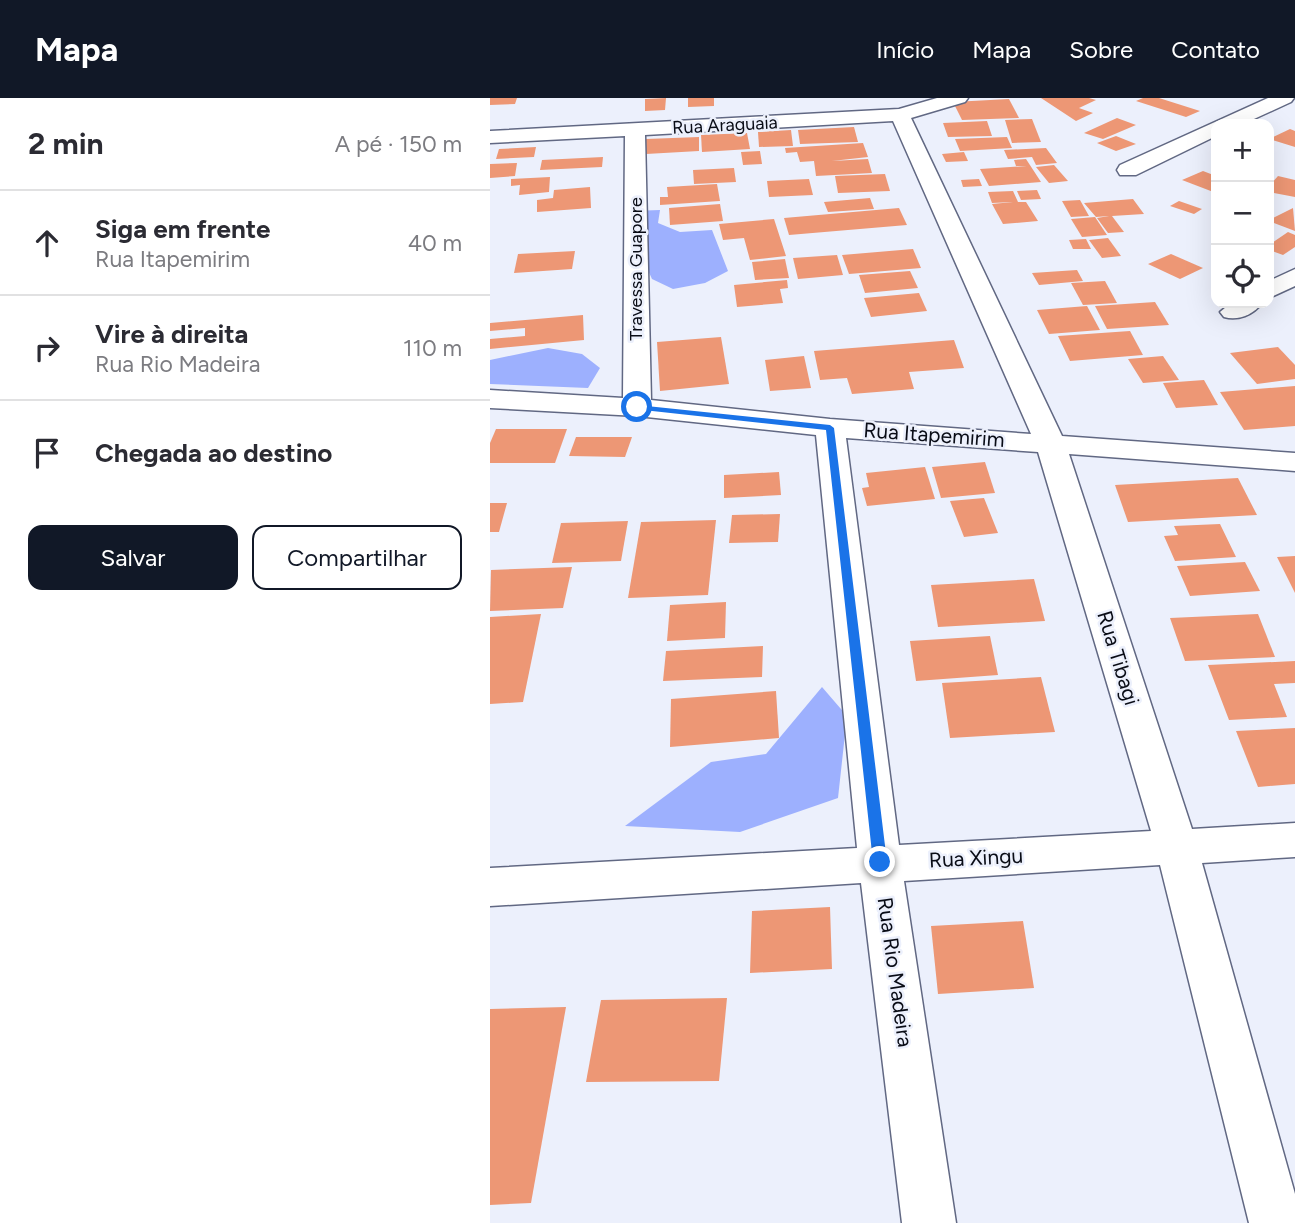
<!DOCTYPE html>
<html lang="pt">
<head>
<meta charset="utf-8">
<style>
  body { margin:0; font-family:Figtree,sans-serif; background:#f7f7f7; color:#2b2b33 }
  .controls { position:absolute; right:21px; top:21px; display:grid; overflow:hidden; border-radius:14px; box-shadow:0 7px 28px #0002 }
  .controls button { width:63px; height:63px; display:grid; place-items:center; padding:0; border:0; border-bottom:2px solid #e1e1e2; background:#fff; color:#2b2b33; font:35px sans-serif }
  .stop { position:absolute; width:21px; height:21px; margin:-16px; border:5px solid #1a73e8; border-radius:50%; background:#fff }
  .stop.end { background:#1a73e8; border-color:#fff; box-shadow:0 2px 7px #0008 }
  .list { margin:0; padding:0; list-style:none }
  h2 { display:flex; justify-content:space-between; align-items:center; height:91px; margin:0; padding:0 28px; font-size:30px }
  h2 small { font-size:23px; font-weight:400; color:#7c7c81 }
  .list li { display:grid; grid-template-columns:46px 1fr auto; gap:21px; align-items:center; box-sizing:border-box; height:105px; padding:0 28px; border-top:2px solid #e1e1e2 }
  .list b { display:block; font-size:26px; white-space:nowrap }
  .list p { margin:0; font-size:23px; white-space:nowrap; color:#7c7c81 }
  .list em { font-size:23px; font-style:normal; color:#7c7c81 }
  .actions { display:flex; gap:14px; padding:21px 28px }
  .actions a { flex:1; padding:16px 0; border:2px solid #111827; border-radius:14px; text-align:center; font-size:24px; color:#111827 }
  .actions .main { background:#111827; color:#fff }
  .icon { flex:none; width:38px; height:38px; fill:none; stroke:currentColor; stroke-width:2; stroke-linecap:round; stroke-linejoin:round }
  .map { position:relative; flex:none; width:805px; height:1125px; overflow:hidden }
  header { display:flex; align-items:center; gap:42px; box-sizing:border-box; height:98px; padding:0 35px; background:#111827; color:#fff }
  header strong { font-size:33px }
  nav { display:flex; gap:38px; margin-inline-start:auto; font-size:24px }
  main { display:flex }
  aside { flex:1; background:#fff }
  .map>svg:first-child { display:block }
  .forest { fill:#9db0fe }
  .building { fill:#ed9775 }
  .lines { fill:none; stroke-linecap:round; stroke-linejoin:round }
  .street-casing { stroke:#616883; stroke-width:3 }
  .street { fill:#fff; fill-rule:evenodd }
  .route { fill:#1a73e8 }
  .labels { text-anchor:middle; stroke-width:5; stroke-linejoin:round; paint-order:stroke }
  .far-street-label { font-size:18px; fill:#090c16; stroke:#ecf0fc }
  .street-label { font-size:21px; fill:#090c16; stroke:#ecf0fc }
</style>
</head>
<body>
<header>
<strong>Mapa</strong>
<nav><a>Início</a><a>Mapa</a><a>Sobre</a><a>Contato</a></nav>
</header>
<main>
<aside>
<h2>2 min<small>A pé · 150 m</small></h2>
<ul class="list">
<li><svg class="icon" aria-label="ahead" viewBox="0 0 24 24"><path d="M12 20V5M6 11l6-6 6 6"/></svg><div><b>Siga em frente</b><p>Rua Itapemirim</p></div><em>40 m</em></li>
<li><svg class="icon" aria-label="right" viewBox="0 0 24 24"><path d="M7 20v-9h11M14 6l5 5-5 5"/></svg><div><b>Vire à direita</b><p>Rua Rio Madeira</p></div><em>110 m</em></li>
<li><svg class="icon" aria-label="arrive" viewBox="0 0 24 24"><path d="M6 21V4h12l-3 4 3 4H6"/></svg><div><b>Chegada ao destino</b></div></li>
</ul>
<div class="actions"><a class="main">Salvar</a><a>Compartilhar</a></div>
</aside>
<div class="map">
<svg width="805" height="1125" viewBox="0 0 805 1125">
  <rect width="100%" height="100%" fill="#ecf0fc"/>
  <g class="forest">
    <polygon points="170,112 168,125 190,134 222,132 238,173 215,185 183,191 162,181 137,126 142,113"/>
    <polygon points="58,250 92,256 110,270 98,290 0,286 0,262"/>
    <polygon points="332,589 357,618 348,700 250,734 135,728 221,664 276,656"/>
  </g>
  <g class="building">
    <polygon points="0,0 27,0 25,6 0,7"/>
    <polygon points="176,0 175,12 155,13 155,1"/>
    <polygon points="198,0 224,0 224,8 198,9"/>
    <polygon points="551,0 599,0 606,2 589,10 603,15 586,23"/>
    <polygon points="653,0 669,0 710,13 696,19 646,3"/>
    <polygon points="519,1 529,20 472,22 463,4"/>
    <polygon points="627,20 646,27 613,41 594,35"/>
    <polygon points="542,21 551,44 522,45 515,22"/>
    <polygon points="497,23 502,38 458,39 453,25"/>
    <polygon points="364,29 368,44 310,46 308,32"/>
    <polygon points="800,31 805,33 805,49 779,41"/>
    <polygon points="301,32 303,48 269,49 268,34"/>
    <polygon points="257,35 260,51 212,54 211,37"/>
    <polygon points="626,38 646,46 626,53 607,45"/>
    <polygon points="209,39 209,53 156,56 156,41"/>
    <polygon points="517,39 522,50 470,53 465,41"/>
    <polygon points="373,45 378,59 342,63 378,61 382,75 326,78 324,63 310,64 307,54 296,55 295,50"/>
    <polygon points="46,49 44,59 6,61 9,51"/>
    <polygon points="556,50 567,65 546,67 542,59 518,61 514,52"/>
    <polygon points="270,53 272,66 253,67 251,54"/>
    <polygon points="474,54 478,63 456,64 452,56"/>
    <polygon points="113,59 112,69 50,72 52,62"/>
    <polygon points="536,61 551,84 499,88 490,71 537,68 526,68 524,62"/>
    <polygon points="27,65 25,78 0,80 0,66"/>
    <polygon points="564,67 578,83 559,85 546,69"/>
    <polygon points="244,70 246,84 204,86 203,72"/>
    <polygon points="713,73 726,78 726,95 692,82"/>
    <polygon points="395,76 400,93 348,95 345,78"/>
    <polygon points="788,78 805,82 805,99 779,94 779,88"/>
    <polygon points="60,79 59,94 29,97 30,87 21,88 21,81"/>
    <polygon points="319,81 323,97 279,99 277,83"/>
    <polygon points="489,81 492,88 473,89 471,82"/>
    <polygon points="227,86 230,103 170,107 170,99 178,99 177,89"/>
    <polygon points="100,89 101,110 47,114 47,102 63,100 64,92"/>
    <polygon points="547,92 551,101 531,102 527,93"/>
    <polygon points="523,93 528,104 536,104 548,123 513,126 502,106 523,104 502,105 498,94"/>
    <polygon points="380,100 384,111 338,114 334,104"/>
    <polygon points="643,101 654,116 622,118 634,134 618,135 607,120 619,118 606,119 594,105"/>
    <polygon points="590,102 599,118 581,119 572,103"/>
    <polygon points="689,103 712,111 704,116 680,108"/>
    <polygon points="230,106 233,123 180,127 179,110"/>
    <polygon points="409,110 417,127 299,137 294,120"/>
    <polygon points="803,110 805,133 779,123 779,122"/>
    <polygon points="605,119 617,137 592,139 581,121"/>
    <polygon points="284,121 296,158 260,162 254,140 233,142 229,126"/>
    <polygon points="798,134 805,137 805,149 793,157 779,152 779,147"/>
    <polygon points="618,140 631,158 612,160 599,142"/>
    <polygon points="596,141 601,151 583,151 579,142"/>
    <polygon points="423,151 431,170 359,176 352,157"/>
    <polygon points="85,153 82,171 24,175 28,156"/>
    <polygon points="681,156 713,170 690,181 658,166"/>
    <polygon points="347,157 353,177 308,181 303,160"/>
    <polygon points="295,161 299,180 265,182 262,164"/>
    <polygon points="587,172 593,183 549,187 542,175"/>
    <polygon points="420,173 428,190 375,195 369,177"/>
    <polygon points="297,182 298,190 290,191 293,205 247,209 244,187"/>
    <polygon points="615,183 627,205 593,207 581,185"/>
    <polygon points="429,195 437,213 381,219 374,200"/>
    <polygon points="665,204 679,227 617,231 605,208"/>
    <polygon points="597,208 610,232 559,236 547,212"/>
    <polygon points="93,217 94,242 0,251 0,241 35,238 35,230 0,233 0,225"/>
    <polygon points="640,233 653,257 580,263 568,238"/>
    <polygon points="231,239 239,286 170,293 167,244"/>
    <polygon points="464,242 474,270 419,274 424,291 362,296 357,280 330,282 324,253"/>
    <polygon points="788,249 805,267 805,281 767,286 740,255"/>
    <polygon points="314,258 321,290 280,293 275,262"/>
    <polygon points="673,258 689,282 653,285 638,261"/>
    <polygon points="714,282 728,307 686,310 673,285"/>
    <polygon points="805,288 805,328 754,332 730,294"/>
    <polygon points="6,331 77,331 65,365 0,365 0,345"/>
    <polygon points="86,339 142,339 135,359 79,358"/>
    <polygon points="495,364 505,395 451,400 442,369"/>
    <polygon points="435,369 445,401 377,408 372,390 379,389 376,375"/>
    <polygon points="289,374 291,397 234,400 234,377"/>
    <polygon points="748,380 767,417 638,424 625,387"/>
    <polygon points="494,400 508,435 474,439 460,403"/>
    <polygon points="0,405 17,405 9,434 0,434"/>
    <polygon points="290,416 288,444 239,445 242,417"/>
    <polygon points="226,422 218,497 138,500 151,424"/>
    <polygon points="138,423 131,463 62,465 71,425"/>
    <polygon points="730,426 746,459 685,463 674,438 688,437 684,428"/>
    <polygon points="805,458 805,495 787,459"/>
    <polygon points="755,464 770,493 700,498 687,468"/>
    <polygon points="82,469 73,510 0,513 1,472"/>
    <polygon points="544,481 555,523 448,529 441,487"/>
    <polygon points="236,504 235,540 177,543 180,507"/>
    <polygon points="51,516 33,604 0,606 0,519"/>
    <polygon points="768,516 785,559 695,563 680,520"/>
    <polygon points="500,538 508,577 426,583 420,543"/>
    <polygon points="273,548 272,579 173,583 176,553"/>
    <polygon points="805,563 805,585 784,586 797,619 739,622 718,567"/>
    <polygon points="551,579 565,634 460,640 452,585"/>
    <polygon points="286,593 289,640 180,649 181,601"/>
    <polygon points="805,630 805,686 768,689 746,633"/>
    <polygon points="340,809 342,871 260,875 262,813"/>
    <polygon points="533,823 544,890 448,896 441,828"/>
    <polygon points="237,900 229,983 96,984 111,902"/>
    <polygon points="76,909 41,1105 0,1107 0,911"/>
  </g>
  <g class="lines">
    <g class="street-casing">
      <g id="street">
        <path d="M447,0h31l-3,4 -54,16 151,318 233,17v18l-226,-17 123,375 103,-6v34l-93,6 93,331v29h-46l-89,-358 -256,16 52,342h-54l-41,-340 -371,23v-38l367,-20 -41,-413 -179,-19 -147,-8v-18l133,8 2,-262 -135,7v-12l409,-22zM403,23l138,313 -201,-15 -179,-19 -6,-265zM356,340l192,14 113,379 -252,14z"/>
        <polygon points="778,0 804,0 801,4 753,26 726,26 726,38 646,77 630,77 627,72 630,67"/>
        <polygon points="805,171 805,188 779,200 779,183"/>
        <path d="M741,205h31c-9,12 -24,18 -38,14l-4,-5z"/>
      </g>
    </g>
    <use href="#street" class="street"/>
  </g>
  <polygon class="route" points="147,307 340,327 344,330 397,764 395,768 390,770 383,764 336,332 144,311 144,308"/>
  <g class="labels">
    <g class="far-street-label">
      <text transform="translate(235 27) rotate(-3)" y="6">Rua Araguaia</text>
      <text transform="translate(146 171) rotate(-90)" y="6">Travessa Guapore</text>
    </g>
    <g class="street-label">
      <text transform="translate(444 337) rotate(4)" y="7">Rua Itapemirim</text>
      <text transform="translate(628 560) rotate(73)" y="7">Rua Tibagi</text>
      <text transform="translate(486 760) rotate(-3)" y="7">Rua Xingu</text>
      <text transform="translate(405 874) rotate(82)" y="7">Rua Rio Madeira</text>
    </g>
  </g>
</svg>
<div class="controls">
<button>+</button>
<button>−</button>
<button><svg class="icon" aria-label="locate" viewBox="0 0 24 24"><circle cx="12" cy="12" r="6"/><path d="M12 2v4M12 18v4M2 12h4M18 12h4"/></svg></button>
</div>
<div class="stop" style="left:147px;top:309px"></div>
<div class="stop end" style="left:390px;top:764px"></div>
</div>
</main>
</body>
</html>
